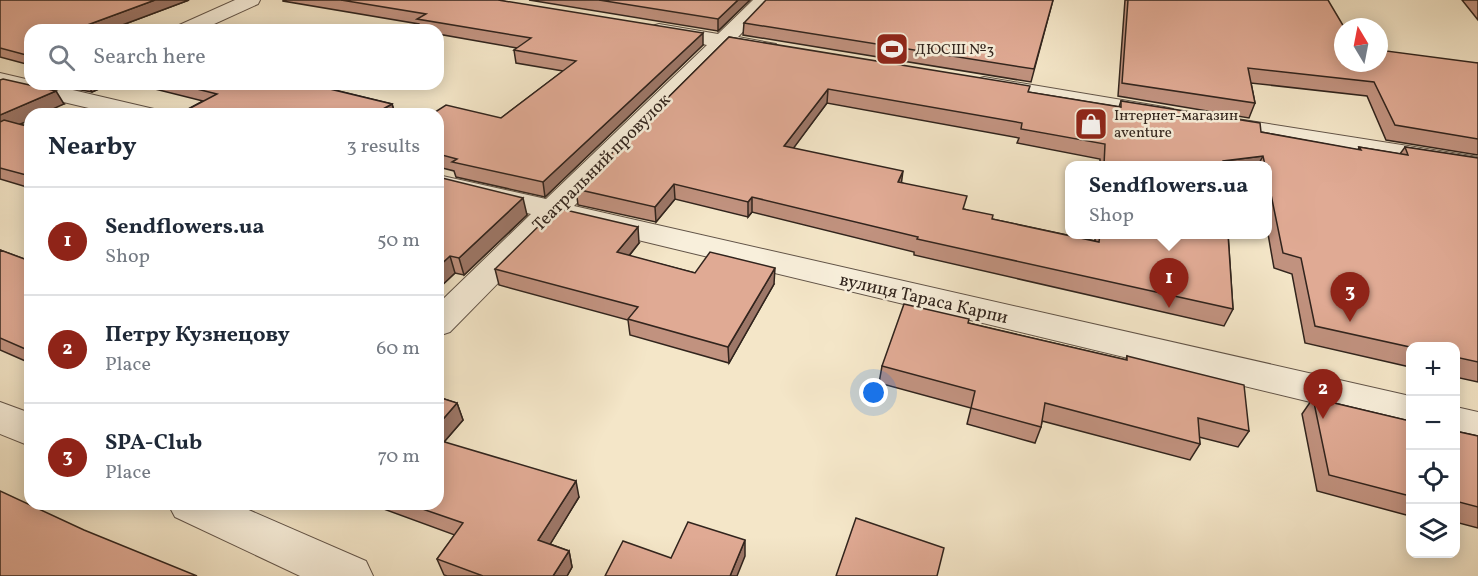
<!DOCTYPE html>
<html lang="en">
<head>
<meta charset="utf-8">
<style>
  body { margin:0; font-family:Vollkorn,serif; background:#f2f2f3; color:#1f2937 }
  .controls { position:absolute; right:18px; bottom:18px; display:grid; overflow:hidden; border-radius:12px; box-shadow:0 3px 15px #0003 }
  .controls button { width:54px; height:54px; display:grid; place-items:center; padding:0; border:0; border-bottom:2px solid #e0e1e3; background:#fff; color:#1f2937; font:30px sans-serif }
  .compass { position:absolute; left:1334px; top:18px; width:54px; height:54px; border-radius:50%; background:#fff; box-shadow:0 3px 15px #0003; rotate:350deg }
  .you { position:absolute; left:874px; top:393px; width:21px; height:21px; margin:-15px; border:4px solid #fff; border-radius:50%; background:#1a73e8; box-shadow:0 0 0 9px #1a73e833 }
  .badge { display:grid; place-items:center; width:39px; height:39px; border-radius:50%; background:#8f2418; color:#fff; font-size:20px; font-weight:700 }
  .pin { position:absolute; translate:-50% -50px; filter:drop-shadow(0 2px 3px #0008) }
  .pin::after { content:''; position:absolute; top:32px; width:21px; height:18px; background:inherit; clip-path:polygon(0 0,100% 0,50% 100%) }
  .popup { position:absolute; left:1065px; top:161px; width:207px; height:78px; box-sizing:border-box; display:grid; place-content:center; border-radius:12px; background:#fff; filter:drop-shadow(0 2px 4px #0005); font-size:20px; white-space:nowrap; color:#747a83 }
  .popup b { font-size:22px; color:#1f2937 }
  .popup::after { content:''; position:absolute; left:50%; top:100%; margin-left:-12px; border:12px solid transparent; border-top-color:#fff }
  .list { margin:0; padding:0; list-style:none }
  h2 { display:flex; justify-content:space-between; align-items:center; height:78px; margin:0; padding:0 24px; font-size:26px }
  h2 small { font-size:20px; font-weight:400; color:#747a83 }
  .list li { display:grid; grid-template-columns:39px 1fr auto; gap:18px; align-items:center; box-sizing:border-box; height:108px; padding:0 24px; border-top:2px solid #e0e1e3 }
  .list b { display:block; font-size:22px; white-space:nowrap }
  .list p { margin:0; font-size:20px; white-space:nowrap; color:#747a83 }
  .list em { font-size:20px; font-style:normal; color:#747a83 }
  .icon { flex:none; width:33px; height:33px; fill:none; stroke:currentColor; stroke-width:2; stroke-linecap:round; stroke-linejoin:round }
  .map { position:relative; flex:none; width:1478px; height:576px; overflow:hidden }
  .search { position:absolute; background:#fff; box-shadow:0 3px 15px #0003; left:24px; top:24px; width:420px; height:66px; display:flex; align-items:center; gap:15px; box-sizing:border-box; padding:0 21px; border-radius:18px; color:#747a83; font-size:22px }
  .panel { position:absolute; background:#fff; box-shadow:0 3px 15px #0003; left:24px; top:108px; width:420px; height:402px; border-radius:18px }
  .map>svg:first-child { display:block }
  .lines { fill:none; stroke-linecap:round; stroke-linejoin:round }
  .minor-casing { stroke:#625448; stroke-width:2 }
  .minor { fill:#f8efdb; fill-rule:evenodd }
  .wall { fill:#c1927f; stroke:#31241d; stroke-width:1.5 }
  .shaded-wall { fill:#9d7768; stroke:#31241d; stroke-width:1.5 }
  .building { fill:#e0aa94; stroke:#31241d; stroke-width:1.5 }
  .labels { text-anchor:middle; stroke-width:5; stroke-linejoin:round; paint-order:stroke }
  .far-poi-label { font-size:15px; fill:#31241d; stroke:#f8efdb; text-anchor:start }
  .street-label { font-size:18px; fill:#31241d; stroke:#f8efdb }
</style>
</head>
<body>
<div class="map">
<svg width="1478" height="576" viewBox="0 0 1478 576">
  <rect width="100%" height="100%" fill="#f4e6c8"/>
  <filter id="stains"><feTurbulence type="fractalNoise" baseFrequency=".00333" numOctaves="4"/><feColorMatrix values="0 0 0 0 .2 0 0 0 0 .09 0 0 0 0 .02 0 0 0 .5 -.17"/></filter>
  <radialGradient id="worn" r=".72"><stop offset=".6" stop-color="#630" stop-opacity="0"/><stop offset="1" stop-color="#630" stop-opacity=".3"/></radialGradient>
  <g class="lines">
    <g class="minor-casing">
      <g id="minor">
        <polygon points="235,0 260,0 258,4 201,30 174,30 177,26"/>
        <polygon points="753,0 773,0 738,37 776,44 779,49 776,54 768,55 728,48 574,206 1410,396 1410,426 559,221 450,332 438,336 438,304 531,214 438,191 438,175 546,199 707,45 652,34 649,30 652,26 659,24 718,34"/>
        <polygon points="0,73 30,80 30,84 47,84 154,109 157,114 114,114 0,87"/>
        <polygon points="984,77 1164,107 1173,109 1176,114 1173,119 1164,121 976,89 972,84 976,79"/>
        <polygon points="1218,116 1478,157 1478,173 1209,128 1206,123 1209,118"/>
        <polygon points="0,402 30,413 30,446 0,434"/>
        <polygon points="1456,407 1478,412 1478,442 1456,437"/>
        <polygon points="168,504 235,504 366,561 373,576 300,576 175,517"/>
      </g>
    </g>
    <use href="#minor" class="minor"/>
  </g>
  <g class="wall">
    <polygon points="0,0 189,0 109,30 30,30 30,65 0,57"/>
    <polygon points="283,0 498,0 703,45 545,197 456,177 454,171 438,167 438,114 501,118 563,71 516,63 514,50 517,48 438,34 438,30 420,30 419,24 283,1"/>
    <polygon points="529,0 750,0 718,31"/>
    <polygon points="1053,0 1031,82 743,35 744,23"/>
    <polygon points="1125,0 1328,0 1343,63 1478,63 1478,155 1386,140 1367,96 1251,83 1255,103 1249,118 1118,96"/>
    <polygon points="1462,0 1478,0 1478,20"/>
    <polygon points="729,37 1028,92 1119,107 1121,101 1261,132 1358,150 1359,147 1400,154 1405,147 1478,158 1478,382 1455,377 1455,346 1410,346 1410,367 1305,343 1292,274 1274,268 1268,234 1268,165 1100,165 1100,159 1017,143 1019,138 827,103 793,148 902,183 964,209 992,219 1095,241 1095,234 1228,234 1233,309 1224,326 914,255 914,252 752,212 748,217 675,199 656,222 578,205 576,189"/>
    <polygon points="0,80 64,104 30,114 30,120 20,124 30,127 30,188 0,179"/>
    <polygon points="48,84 110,84 92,92"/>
    <polygon points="135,84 310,84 392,104 395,114 179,114 203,101"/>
    <polygon points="438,177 527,215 464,275 455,273 438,289"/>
    <polygon points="639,243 629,256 695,273 774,284 729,363 630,335 628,320 499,285 495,269"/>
    <polygon points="0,250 30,261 30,363 0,350"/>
    <polygon points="968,323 1126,360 1127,356 1249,431 1238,447 1199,437 1200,444 1190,460 1042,421 1041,427 1035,443 967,424 971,408 879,383 882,366"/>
    <polygon points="438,397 457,403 463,420 444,442 579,497 550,544 569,551 572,567 567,576 447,576 444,575 437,559 455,535 370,504 438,504"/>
    <polygon points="1313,398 1410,421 1410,516 1317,491 1302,414"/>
    <polygon points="1455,431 1478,436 1478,528 1455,522"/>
  </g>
  <g class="shaded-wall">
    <polygon points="155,0 189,0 109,30 80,30 79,28"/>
    <polygon points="738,0 750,0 718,31 718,19"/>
    <polygon points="703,33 703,45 545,197 543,182"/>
    <polygon points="87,84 110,84 92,92"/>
    <polygon points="828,89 827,103 784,161 784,146"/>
    <polygon points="56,91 64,104 42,114 30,114 30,120 4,131 0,124 0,115"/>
    <polygon points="392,104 395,114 374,114"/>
    <polygon points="1263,156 1258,165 1221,165 1223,161"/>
    <polygon points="903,171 901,186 898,182"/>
    <polygon points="674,184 675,199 656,222 655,207"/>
    <polygon points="752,197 752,212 748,217 748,202"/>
    <polygon points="523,198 527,215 464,275 459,258"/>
    <polygon points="638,227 639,243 619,268 617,252"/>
    <polygon points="450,256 455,273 438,289 438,267"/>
    <polygon points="775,268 774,284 729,363 728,347"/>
    <polygon points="457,403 463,420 438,449 438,425"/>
    <polygon points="576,481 579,497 543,556 538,540"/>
    <polygon points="745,540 745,556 737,576 730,576"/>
    <polygon points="569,551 572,567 567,576 553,576"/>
  </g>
  <g class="building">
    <polygon points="0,0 155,0 79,28 89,30 30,30 30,56 0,48"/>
    <polygon points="341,0 498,0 703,33 543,182 452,162 457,159 438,154 438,144 442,141 438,140 438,114 432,114 446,105 501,118 576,61 514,50 531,38 417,19 426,14"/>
    <polygon points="599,0 738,0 718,19"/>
    <polygon points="766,0 1053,0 1034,69 744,23"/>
    <polygon points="1128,0 1328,0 1344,27 1343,63 1379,63 1379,50 1478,63 1478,139 1395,125 1374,82 1248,68 1255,103 1122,83"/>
    <polygon points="729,37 1030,86 1028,92 1121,107 1121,101 1260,123 1261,132 1361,150 1359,147 1408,155 1405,147 1478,158 1478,362 1455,357 1455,346 1410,346 1410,347 1315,326 1301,258 1283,253 1268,180 1268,165 1265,165 1263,156 1223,161 1223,165 1104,165 1105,144 1021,129 1022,123 828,89 784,146 903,171 898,182 967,196 963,209 993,215 992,219 1099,242 1100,234 1228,234 1233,309 917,239 918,237 752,197 748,202 674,184 655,207 576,189"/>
    <polygon points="3,79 56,91 0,115 0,80"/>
    <polygon points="177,84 309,84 392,104 374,114 179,114 217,94"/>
    <polygon points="4,120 30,127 30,176 0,168 0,122"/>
    <polygon points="438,177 523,198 459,258 450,256 438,267"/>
    <polygon points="557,208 638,227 617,252 695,273 710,252 775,268 728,347 628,319 638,307 495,269"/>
    <polygon points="0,250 30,261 30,351 0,338"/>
    <polygon points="904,304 969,319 968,323 1127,360 1127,356 1244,385 1249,431 1198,418 1200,444 1045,403 1041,427 971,408 975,391 882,366"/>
    <polygon points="438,397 457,403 438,425"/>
    <polygon points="1313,398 1410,421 1410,496 1329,475"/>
    <polygon points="1455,431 1478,436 1478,507 1455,501"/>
    <polygon points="438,440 576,481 538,540 569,551 553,576 483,576 437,559 463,523 408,504 438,504"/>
    <polygon points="0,491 84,530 197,576 0,576"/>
    <polygon points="856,518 944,548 937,576 836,576"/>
    <polygon points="688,522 745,540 730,576 605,576 623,541 671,558"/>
  </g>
  <defs>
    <g id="stadium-square" transform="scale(1.725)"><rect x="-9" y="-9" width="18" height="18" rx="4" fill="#8f2418" stroke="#f8efdb"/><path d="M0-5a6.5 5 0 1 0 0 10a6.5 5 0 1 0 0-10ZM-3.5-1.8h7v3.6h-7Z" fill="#fff"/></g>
    <g id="shop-square" transform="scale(1.725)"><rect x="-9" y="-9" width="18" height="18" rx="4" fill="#8f2418" stroke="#f8efdb"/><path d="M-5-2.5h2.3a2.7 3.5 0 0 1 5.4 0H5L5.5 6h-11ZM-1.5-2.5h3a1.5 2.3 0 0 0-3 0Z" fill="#fff"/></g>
  </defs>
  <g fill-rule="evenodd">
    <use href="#stadium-square" x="892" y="49"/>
    <use href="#shop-square" x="1091" y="124"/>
  </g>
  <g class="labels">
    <g class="far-poi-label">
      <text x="915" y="54">ДЮСШ №3</text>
      <text x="1114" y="120">Інтернет-магазин<tspan x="1114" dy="17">aventure</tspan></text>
    </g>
    <g class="street-label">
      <text transform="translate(601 162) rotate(-45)" y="6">Театральний провулок</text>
      <text transform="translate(924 298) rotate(13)" y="6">вулиця Тараса Карпи</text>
    </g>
  </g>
  <rect width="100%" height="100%" filter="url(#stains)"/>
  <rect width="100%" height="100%" fill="url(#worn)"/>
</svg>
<div class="controls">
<button>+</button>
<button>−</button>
<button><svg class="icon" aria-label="locate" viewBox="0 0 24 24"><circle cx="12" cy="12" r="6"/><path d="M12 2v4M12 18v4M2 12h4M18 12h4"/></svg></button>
<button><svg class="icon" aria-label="layers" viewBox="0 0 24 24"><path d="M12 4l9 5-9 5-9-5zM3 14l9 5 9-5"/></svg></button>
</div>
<svg class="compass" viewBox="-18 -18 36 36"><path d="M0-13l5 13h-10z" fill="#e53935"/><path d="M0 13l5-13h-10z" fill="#747a83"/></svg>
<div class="you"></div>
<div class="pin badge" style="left:1169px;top:308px">1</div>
<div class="popup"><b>Sendflowers.ua</b>Shop</div>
<div class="pin badge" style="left:1323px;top:419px">2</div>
<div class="pin badge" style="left:1350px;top:322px">3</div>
<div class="search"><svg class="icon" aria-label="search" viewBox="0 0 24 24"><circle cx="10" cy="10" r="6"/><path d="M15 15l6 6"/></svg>Search here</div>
<section class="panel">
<h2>Nearby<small>3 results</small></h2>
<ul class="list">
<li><span class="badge">1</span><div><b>Sendflowers.ua</b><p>Shop</p></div><em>50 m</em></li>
<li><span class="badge">2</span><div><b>Петру Кузнецову</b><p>Place</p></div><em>60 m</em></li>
<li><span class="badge">3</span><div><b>SPA-Club</b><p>Place</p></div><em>70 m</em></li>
</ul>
</section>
</div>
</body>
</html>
